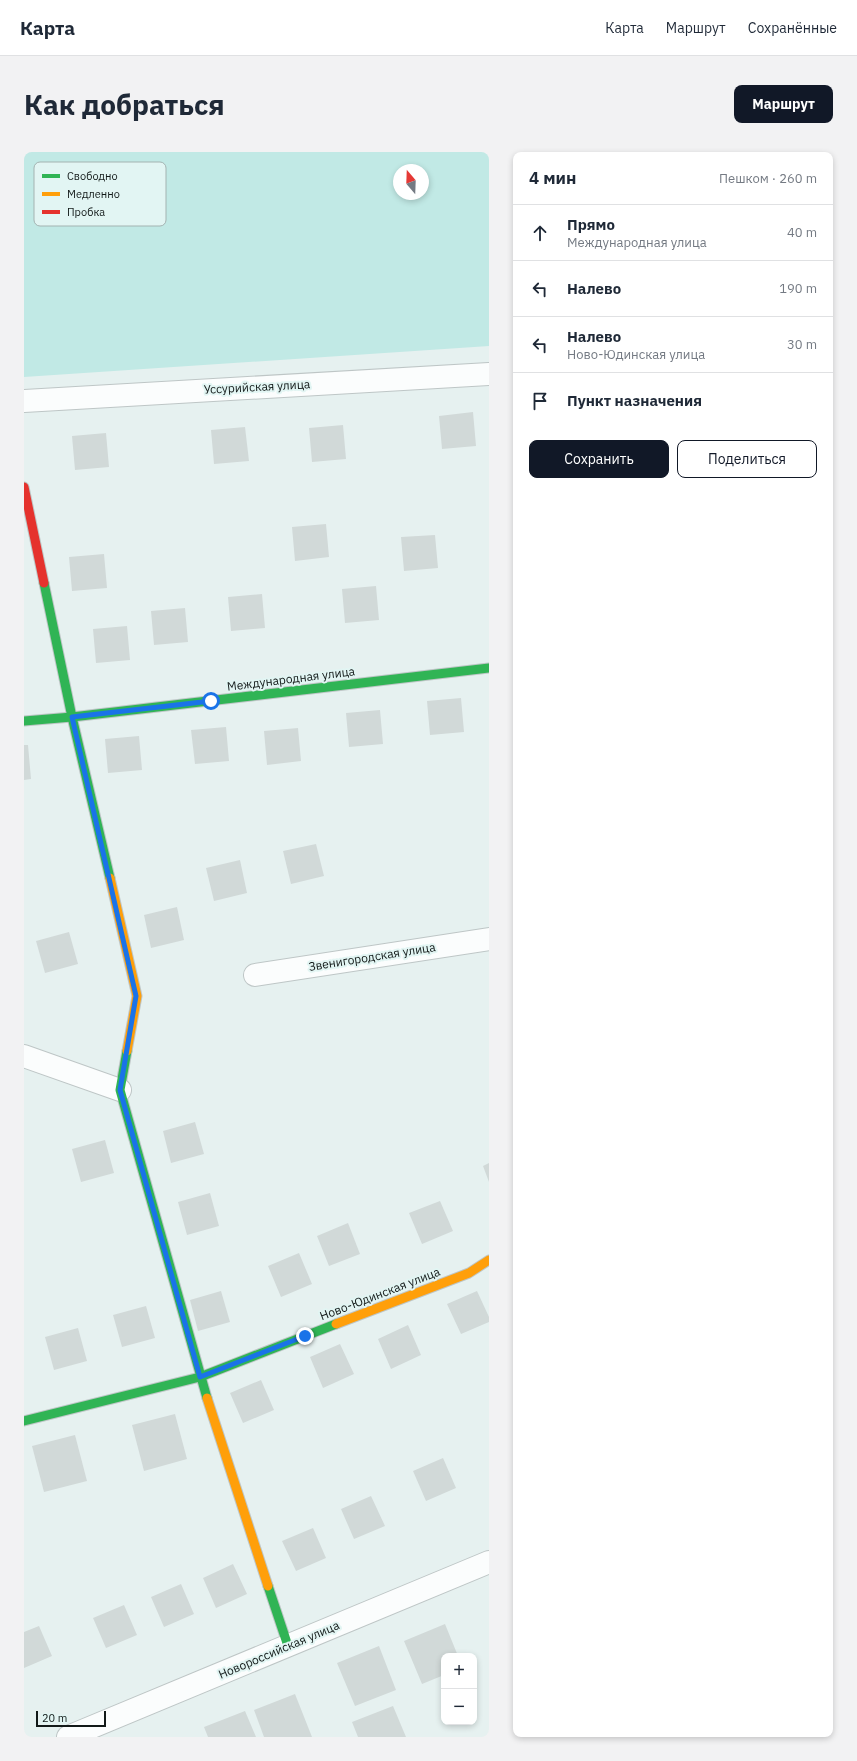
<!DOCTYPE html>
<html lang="ru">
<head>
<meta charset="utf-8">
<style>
  body { margin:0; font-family:"IBM Plex Sans",sans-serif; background:#f2f2f3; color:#1f2937 }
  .controls { position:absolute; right:12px; bottom:12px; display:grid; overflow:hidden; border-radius:8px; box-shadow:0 2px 6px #0003 }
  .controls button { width:36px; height:36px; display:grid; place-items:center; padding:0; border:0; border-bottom:1px solid #e0e1e3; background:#fff; color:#1f2937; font:20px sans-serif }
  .compass { position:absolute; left:369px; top:12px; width:36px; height:36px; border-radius:50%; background:#fff; box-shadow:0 2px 6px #0003; rotate:341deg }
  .scale { position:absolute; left:12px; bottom:10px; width:70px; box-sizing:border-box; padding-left:4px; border:2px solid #121918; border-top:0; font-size:11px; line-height:14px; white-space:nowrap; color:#121918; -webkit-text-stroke:3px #e2f5f3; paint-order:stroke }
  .stop { position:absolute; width:12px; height:12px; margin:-9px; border:3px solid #1a73e8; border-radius:50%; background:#fff }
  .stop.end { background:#1a73e8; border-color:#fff; box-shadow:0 1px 4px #0008 }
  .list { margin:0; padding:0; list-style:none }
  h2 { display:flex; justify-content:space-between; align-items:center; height:52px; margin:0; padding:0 16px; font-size:17px }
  h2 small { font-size:13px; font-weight:400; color:#747a83 }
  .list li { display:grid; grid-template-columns:26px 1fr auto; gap:12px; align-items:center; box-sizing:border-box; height:56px; padding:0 16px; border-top:1px solid #e0e1e3 }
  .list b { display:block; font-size:15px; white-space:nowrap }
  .list p { margin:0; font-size:13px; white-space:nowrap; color:#747a83 }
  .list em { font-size:13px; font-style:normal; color:#747a83 }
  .actions { display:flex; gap:8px; padding:12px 16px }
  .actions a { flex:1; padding:9px 0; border:1px solid #111827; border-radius:8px; text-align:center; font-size:14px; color:#111827 }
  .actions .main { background:#111827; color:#fff }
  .icon { flex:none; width:22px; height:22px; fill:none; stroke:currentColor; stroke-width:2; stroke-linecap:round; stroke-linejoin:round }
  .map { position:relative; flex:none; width:465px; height:1585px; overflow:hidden; border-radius:8px }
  header { display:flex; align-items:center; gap:24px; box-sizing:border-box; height:56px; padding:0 20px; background:#fff; border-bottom:1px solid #e0e1e3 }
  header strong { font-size:19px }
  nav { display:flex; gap:22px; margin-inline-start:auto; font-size:14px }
  .intro { display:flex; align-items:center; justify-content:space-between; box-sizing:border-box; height:96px; padding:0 24px }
  h1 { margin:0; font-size:28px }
  .button { padding:10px 18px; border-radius:8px; background:#111827; color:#fff; font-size:14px; font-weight:700 }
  main { display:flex; gap:24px; padding:0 24px }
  aside { flex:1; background:#fff; border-radius:8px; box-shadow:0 2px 6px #0003 }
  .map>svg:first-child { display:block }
  .green { fill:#c1e9e5; fill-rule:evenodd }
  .building { fill:#d1d9d8 }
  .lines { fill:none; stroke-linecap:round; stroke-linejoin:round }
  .street-casing { stroke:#bec6c6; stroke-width:24 }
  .fast-casing { stroke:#bec6c6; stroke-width:11 }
  .slow-casing { stroke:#bec6c6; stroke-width:11 }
  .jam-casing { stroke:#bec6c6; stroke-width:11 }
  .street { stroke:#fbfdfd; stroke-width:22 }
  .fast { stroke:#30b455; stroke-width:9 }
  .slow { stroke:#ff9f0a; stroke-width:9 }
  .jam { stroke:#e5322d; stroke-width:9 }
  .route { stroke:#1a73e8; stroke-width:5 }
  .labels { text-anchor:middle; stroke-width:4; stroke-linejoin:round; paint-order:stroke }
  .street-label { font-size:12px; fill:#121918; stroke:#e2f5f3 }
  .key { fill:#e2f5f3; stroke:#a4b3b1; stroke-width:1 }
  .key-label { font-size:11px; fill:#121918 }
</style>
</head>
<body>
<header>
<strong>Карта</strong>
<nav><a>Карта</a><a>Маршрут</a><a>Сохранённые</a></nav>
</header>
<div class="intro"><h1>Как добраться</h1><a class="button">Маршрут</a></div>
<main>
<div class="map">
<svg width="465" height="1585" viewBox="0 0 465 1585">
  <rect width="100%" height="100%" fill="#e6f1f0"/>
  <path class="green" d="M0,0h465v194l-465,31zM375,18h24v24h-24z"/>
  <g class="building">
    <polygon points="449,260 452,294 418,297 415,264"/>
    <polygon points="319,273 322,307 288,310 285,276"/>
    <polygon points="221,275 225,309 190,312 187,278"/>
    <polygon points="82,281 85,315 51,318 48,284"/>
    <polygon points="302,372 305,405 271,409 268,375"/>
    <polygon points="411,383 414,416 380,419 377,385"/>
    <polygon points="80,402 83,436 48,439 45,405"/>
    <polygon points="352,434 355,468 321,471 318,437"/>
    <polygon points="238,442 241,476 207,479 204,445"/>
    <polygon points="161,456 164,490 130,493 127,459"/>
    <polygon points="103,474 106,508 72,511 69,477"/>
    <polygon points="437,546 440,580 406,583 403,549"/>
    <polygon points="356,558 359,592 325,595 322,561"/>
    <polygon points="202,575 205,609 171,612 167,578"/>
    <polygon points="274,576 277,609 243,613 240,579"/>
    <polygon points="115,584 118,618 84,621 81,587"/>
    <polygon points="0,593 4,593 7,627 0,628"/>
    <polygon points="292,692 300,724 267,732 259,699"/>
    <polygon points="216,708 223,741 190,749 182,716"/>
    <polygon points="153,755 160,788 127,796 120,763"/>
    <polygon points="45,780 54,812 21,821 12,789"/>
    <polygon points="171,970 180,1002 147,1011 139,979"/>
    <polygon points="81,988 90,1021 57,1030 48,997"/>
    <polygon points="465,1011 465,1030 459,1014"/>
    <polygon points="186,1041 195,1074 163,1083 154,1050"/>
    <polygon points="416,1049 429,1079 398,1092 385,1061"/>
    <polygon points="324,1071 336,1102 305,1114 293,1084"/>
    <polygon points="275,1101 288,1132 257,1145 244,1114"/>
    <polygon points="197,1139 206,1170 174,1179 166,1148"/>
    <polygon points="453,1139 465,1165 465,1170 437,1182 423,1152"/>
    <polygon points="122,1154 131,1186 98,1195 89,1163"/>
    <polygon points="384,1173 397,1203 367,1217 354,1187"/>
    <polygon points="54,1176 63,1209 30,1218 21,1185"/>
    <polygon points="316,1192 330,1222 299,1236 286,1205"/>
    <polygon points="237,1228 250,1258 219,1271 206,1241"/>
    <polygon points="151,1262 163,1307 120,1319 108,1273"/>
    <polygon points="51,1283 63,1329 20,1340 8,1294"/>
    <polygon points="419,1306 432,1336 402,1349 389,1319"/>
    <polygon points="347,1344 361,1374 330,1387 317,1357"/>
    <polygon points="289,1376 302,1406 272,1419 258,1389"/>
    <polygon points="209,1412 223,1442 192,1456 179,1426"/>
    <polygon points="157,1432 170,1462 140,1475 127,1445"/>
    <polygon points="100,1453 113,1483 82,1496 69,1466"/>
    <polygon points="421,1472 434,1504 420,1504 420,1523 398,1532 380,1489"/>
    <polygon points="15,1474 28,1504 0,1516 0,1480"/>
    <polygon points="355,1494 372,1538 331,1554 313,1511"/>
    <polygon points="271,1542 288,1585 240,1585 230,1558"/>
    <polygon points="369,1554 382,1585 334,1585 328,1570"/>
    <polygon points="221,1559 232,1585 184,1585 180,1575"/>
  </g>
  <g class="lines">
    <g class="street-casing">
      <g id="street">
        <polyline points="0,249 465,222"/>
        <polyline points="231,823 465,787"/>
        <polyline points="0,904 96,938"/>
        <polyline points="44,1585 465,1410"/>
      </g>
    </g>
    <g class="fast-casing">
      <g id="fast">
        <polyline points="20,431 48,565 86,726"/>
        <polyline points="0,569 48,565 465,516"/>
        <polyline points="103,899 96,938 183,1246"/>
        <polyline points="0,1269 176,1225 312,1172"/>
        <polyline points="244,1434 264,1494"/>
      </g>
    </g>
    <g class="slow-casing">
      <g id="slow">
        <polyline points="86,726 113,844 103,899"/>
        <polyline points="312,1172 445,1121 465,1108"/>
        <polyline points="183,1246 244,1434"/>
      </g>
    </g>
    <g class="jam-casing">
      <polyline id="jam" points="0,335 20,431"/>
    </g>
    <use href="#street" class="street"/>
    <use href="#fast" class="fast"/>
    <use href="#slow" class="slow"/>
    <use href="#jam" class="jam"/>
  </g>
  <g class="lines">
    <polyline class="route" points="187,549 48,565 112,844 96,938 176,1225 281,1184"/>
  </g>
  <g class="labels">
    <g class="street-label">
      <text transform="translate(233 235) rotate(-3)" y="4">Уссурийская улица</text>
      <text transform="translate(267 527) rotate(-7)" y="4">Международная улица</text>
      <text transform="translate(348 805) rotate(-9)" y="4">Звенигородская улица</text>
      <text transform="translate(356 1142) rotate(-21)" y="4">Ново-Юдинская улица</text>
      <text transform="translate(255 1498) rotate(-23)" y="4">Новороссийская улица</text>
    </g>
  </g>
  <rect x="10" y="10" width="132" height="64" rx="6" class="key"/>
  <rect x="18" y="22" width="18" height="4" fill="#30b455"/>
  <rect x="18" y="40" width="18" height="4" fill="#ff9f0a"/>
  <rect x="18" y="58" width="18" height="4" fill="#e5322d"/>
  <g class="key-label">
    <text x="43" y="28">Свободно</text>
    <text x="43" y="46">Медленно</text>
    <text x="43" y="64">Пробка</text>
  </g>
</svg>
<div class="controls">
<button>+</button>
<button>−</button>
</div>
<svg class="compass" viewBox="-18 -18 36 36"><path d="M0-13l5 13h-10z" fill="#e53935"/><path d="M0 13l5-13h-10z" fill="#747a83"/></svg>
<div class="scale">20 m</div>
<div class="stop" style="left:187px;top:549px"></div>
<div class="stop end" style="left:281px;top:1184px"></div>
</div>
<aside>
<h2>4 мин<small>Пешком · 260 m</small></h2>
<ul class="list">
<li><svg class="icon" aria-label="ahead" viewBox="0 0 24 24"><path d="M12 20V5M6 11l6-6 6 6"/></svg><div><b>Прямо</b><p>Международная улица</p></div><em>40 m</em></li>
<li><svg class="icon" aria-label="left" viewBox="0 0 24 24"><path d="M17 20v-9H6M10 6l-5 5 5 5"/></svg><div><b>Налево</b></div><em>190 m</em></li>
<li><svg class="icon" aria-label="left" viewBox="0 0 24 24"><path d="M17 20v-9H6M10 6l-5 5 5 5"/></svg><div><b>Налево</b><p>Ново-Юдинская улица</p></div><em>30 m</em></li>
<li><svg class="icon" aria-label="arrive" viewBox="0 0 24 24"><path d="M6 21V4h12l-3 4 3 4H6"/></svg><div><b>Пункт назначения</b></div></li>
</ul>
<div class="actions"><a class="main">Сохранить</a><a>Поделиться</a></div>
</aside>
</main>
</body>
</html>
